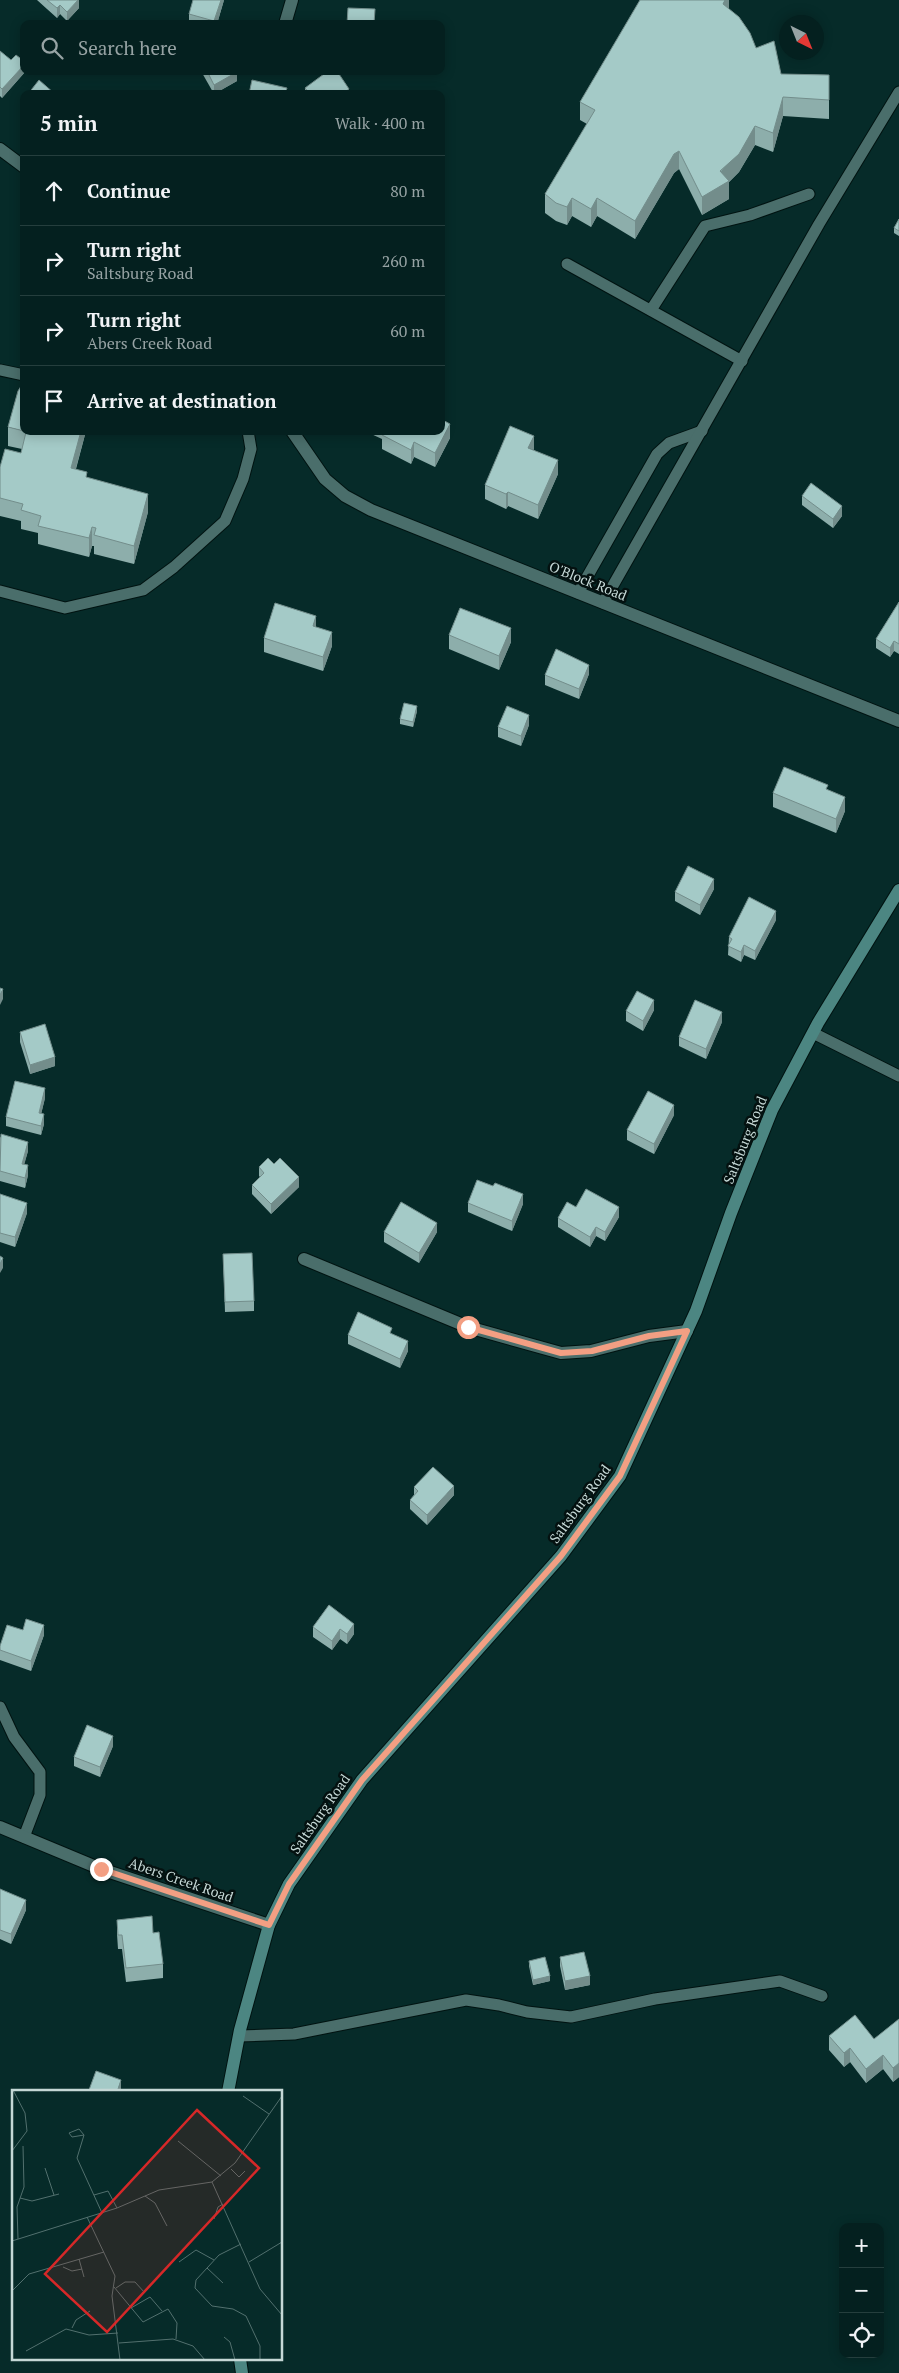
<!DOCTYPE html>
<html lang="en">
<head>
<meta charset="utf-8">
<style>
  body { margin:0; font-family:"PT Serif",serif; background:#122d2c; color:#f1f3f6 }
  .controls { position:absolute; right:15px; bottom:15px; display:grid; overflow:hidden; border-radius:10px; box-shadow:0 2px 12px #0003 }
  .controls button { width:45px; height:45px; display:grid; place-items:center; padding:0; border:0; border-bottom:1px solid #253e3d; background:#04201f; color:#f1f3f6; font:25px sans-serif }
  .compass { position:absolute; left:779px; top:15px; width:45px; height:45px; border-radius:50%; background:#04201f; box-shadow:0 2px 12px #0003; rotate:137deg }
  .stop { position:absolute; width:15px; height:15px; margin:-11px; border:4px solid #f39f83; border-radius:50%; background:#fff }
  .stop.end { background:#f39f83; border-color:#fff; box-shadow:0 1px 5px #0008 }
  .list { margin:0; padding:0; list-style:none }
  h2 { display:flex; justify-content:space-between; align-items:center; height:65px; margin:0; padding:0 20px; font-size:21px }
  h2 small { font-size:16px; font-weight:400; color:#97a3a4 }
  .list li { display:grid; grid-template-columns:32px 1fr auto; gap:15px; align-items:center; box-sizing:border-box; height:70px; padding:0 20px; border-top:1px solid #253e3d }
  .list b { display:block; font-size:19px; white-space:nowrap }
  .list p { margin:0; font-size:16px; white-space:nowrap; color:#97a3a4 }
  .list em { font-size:16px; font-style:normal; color:#97a3a4 }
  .icon { flex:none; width:28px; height:28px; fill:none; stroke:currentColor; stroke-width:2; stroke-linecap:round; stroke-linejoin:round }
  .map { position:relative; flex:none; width:899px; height:2373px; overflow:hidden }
  .search { position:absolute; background:#04201f; box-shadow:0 2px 12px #0003; left:20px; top:20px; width:425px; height:55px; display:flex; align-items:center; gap:12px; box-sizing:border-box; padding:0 18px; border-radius:10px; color:#97a3a4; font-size:19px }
  .panel { position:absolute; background:#04201f; box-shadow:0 2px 12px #0003; left:20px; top:90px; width:425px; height:345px; border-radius:10px }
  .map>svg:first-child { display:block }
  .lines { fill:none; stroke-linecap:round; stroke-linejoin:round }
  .lane-casing { stroke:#001311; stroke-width:13 }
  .street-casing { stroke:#001311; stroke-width:14 }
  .secondary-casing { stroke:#001311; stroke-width:14 }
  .lane { stroke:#4a6e6b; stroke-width:11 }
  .street { stroke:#4a6e6b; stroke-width:12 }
  .secondary { stroke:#4c8682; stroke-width:12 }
  .wall { fill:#8daeab }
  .shaded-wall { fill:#738d8b }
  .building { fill:#a4cac7; stroke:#738d8b }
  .route { stroke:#f39f83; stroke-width:6 }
  .labels { text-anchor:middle; stroke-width:5; stroke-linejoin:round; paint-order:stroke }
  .street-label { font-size:14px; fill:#c5d8d6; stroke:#041110 }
  .inset-road { fill:none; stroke:#52706e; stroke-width:1 }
  .view { fill:#d62828; fill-opacity:0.15; stroke:#d62828; stroke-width:2.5 }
  .inset-edge { fill:none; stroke:#c5d8d6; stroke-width:2.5 }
</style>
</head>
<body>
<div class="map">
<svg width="899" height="2373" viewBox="0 0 899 2373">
  <rect width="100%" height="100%" fill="#062b29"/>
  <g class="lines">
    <g class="lane-casing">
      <g id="lane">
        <polyline points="567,264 742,361"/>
        <polyline points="651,310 705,226 750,215 809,194"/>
        <polyline points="0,370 24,375"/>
        <polyline points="0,591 65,608 143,590 174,567 225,521 243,479 251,449 248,431"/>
        <polyline points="578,593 657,454 669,443 702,431"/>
        <polyline points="603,603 819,224 899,92"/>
        <polyline points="813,1033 899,1076"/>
        <polyline points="0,1707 14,1737 40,1772 40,1795 24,1837"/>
        <polyline points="239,2036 294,2034 466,2000 499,2005 527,2012 571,2017 655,1999 780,1981 822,1996"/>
      </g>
    </g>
    <g class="street-casing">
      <g id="street">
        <polyline points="285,24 292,0"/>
        <polyline points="0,149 24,167"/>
        <polyline points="292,431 325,479 345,496 371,510 899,721"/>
        <polyline points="304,1259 468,1327 561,1353 591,1351 649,1336 687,1331"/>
        <polyline points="0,1827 101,1869 269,1925"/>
      </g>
    </g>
    <g class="secondary-casing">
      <g id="secondary">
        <polyline points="228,2092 240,2030 269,1925 289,1884 362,1780 561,1556 620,1476 696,1311 731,1213 772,1110 818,1023 899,890"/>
        <polyline points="240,2359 242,2373"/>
      </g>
    </g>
    <use href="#lane" class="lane"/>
    <use href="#street" class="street"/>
    <use href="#secondary" class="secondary"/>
  </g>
  <g class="wall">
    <polygon points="37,0 79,0 79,8 67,21 60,14 57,18"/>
    <polygon points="224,0 217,24 189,23 189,14"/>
    <polygon points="729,0 729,9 756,48 781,74 829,75 829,119 783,116 773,152 755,145 739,172 729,182 729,199 702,215 679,169 674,173 635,239 597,216 591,227 572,216 567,225 556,221 545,213 545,194 587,124 580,120 580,102"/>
    <polygon points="0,51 11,60 25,71 25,72 2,98 0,96"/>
    <polygon points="201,71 237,71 237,81 214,94"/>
    <polygon points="305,88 349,94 305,94"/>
    <polygon points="24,99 24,111 23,110 23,100"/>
    <polygon points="899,219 899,236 894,233 894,228"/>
    <polygon points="8,427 24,431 86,431 76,469 87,478 148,512 134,564 94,554 94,546 92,546 89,557 38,544 38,533 21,529 21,521 0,516 0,467 21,453 22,449 8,446"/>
    <polygon points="369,431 441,431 450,438 435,467 414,457 411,464 382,449 382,439 369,433"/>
    <polygon points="534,450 558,474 538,519 508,506 506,509 485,499 485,485"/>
    <polygon points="802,496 842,516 833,528 802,505"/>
    <polygon points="899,602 899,654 894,651 890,657 876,648 876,639"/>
    <polygon points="449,635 511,642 499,670 449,649"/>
    <polygon points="264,638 332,646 323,671 264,652"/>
    <polygon points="589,674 579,699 545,685 545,675"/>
    <polygon points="417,711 413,727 400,724 400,719"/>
    <polygon points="529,725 521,746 498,737 498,727"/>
    <polygon points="773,793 845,811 836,833 773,807"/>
    <polygon points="714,889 700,915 675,901 675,892"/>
    <polygon points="776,920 755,960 744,955 741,962 728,955 729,937"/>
    <polygon points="654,1010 643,1031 626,1021 626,1011"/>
    <polygon points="722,1022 706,1059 679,1046 679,1037"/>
    <polygon points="20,1032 55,1066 30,1074 20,1042"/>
    <polygon points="45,1098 41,1114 44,1124 41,1135 6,1126 6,1117"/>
    <polygon points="674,1115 654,1154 627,1140 627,1130"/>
    <polygon points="0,1137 28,1151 24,1164 28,1175 25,1188 0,1181"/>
    <polygon points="274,1164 299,1187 271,1214 252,1194 252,1185 260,1177 259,1176 259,1167"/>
    <polygon points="493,1186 523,1204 512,1231 468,1212 468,1203"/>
    <polygon points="0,1194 27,1213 15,1247 0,1242"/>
    <polygon points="576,1207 619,1217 605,1241 596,1236 590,1247 558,1227 558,1218"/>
    <polygon points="384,1232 437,1232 419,1263 384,1242"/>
    <polygon points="223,1254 254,1301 254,1311 225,1312"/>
    <polygon points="392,1334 408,1351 400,1368 348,1344 348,1335"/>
    <polygon points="414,1487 454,1495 427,1525 410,1509 410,1500 414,1495"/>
    <polygon points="329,1605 354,1634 347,1644 340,1639 332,1650 313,1637 313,1627"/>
    <polygon points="23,1630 44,1635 31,1671 0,1660 0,1646"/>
    <polygon points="113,1746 100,1777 74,1766 74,1757"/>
    <polygon points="0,1889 26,1910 11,1944 0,1939"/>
    <polygon points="117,1920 153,1933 163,1964 163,1978 126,1982 122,1949 118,1949 117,1934"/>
    <polygon points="560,1957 590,1985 565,1990 560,1966"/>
    <polygon points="529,1961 550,1981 533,1985 529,1966"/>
    <polygon points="899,2019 899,2077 893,2082 883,2069 866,2083 850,2062 844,2067 829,2050 829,2036 874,2039"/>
  </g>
  <g class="shaded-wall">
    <polygon points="78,0 79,0 79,8 67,21 67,12"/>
    <polygon points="221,0 224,0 217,24 214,24 214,21"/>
    <polygon points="725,0 729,0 729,11 723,4"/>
    <polygon points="60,5 60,14 57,18 57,8"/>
    <polygon points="24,65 24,71 25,71 25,72 2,98 2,89"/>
    <polygon points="237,72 237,81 214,94 214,85"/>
    <polygon points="349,89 349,94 343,94"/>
    <polygon points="783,97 783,116 773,152 773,133"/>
    <polygon points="755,126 755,145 739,172 729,182 729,199 702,215 702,197"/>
    <polygon points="679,151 679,169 674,173 635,239 635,221 674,154"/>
    <polygon points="572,198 572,216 567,225 567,207"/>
    <polygon points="597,198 597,216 591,227 591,209"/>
    <polygon points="450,424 450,438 435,467 435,453"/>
    <polygon points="81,431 86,431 71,486 71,468"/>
    <polygon points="534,436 534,450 528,448"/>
    <polygon points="414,442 414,457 411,464 411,450"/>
    <polygon points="558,460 558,474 538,519 538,505"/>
    <polygon points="508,492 508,506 506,509 506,494"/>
    <polygon points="148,494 148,512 134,564 134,546"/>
    <polygon points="842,506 842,516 833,528 833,519"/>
    <polygon points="92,527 92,546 89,557 89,538"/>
    <polygon points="316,616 316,630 313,626"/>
    <polygon points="511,628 511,642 499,670 499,656"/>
    <polygon points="332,632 332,646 323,671 323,657"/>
    <polygon points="894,641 894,651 890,657 890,648"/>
    <polygon points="589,665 589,674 579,699 579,689"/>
    <polygon points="417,706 417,711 413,727 413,722"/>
    <polygon points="529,715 529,725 521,746 521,736"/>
    <polygon points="845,797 845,811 836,833 836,819"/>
    <polygon points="714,879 714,889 700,915 700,905"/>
    <polygon points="776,911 776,920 755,960 755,951"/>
    <polygon points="744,945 744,955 741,962 741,952"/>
    <polygon points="3,989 3,999 0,1005 0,995"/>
    <polygon points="654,1000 654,1010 643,1031 643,1021"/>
    <polygon points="722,1012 722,1022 706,1059 706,1049"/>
    <polygon points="55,1057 55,1066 30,1074 30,1065"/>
    <polygon points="45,1088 45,1098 39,1123 39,1113"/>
    <polygon points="674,1105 674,1115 654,1154 654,1144"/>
    <polygon points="44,1114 44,1124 41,1135 41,1126"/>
    <polygon points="28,1142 28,1151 22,1173 22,1164"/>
    <polygon points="28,1165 28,1175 25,1188 25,1178"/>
    <polygon points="299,1177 299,1187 271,1214 271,1204"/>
    <polygon points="523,1194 523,1204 512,1231 512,1221"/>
    <polygon points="27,1203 27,1213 15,1247 15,1237"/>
    <polygon points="619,1207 619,1217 605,1241 605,1232"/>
    <polygon points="437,1223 437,1232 419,1263 419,1253"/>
    <polygon points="596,1227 596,1236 590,1247 590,1237"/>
    <polygon points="3,1258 3,1268 0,1273 0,1264"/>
    <polygon points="408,1341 408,1351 400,1368 400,1359"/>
    <polygon points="454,1486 454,1495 427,1525 427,1515"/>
    <polygon points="354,1624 354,1634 347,1644 347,1634"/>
    <polygon points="44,1625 44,1635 31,1671 31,1661"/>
    <polygon points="340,1629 340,1639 332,1650 332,1641"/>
    <polygon points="113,1736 113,1746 100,1777 100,1767"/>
    <polygon points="26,1900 26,1910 11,1944 11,1934"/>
    <polygon points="550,1976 550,1981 533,1985 533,1980"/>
    <polygon points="590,1976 590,1985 565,1990 565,1981"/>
    <polygon points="850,2048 850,2062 844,2067 844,2053"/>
    <polygon points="883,2055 883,2069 866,2083 866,2069"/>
    <polygon points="899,2063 899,2077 893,2082 893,2068"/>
    <polygon points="121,2080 121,2090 120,2092 117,2092"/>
  </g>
  <g class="building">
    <polygon points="47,0 78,0 67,12 60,5 57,8"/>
    <polygon points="193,0 221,0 214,21 189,14"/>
    <polygon points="640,0 725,0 723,4 739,17 750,33 756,48 774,41 781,74 829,75 829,100 783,97 773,133 755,126 739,154 720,171 729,181 702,197 679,151 674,154 635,221 597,198 591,209 572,198 567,207 556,203 545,194 595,110 580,102"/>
    <polygon points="348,8 375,9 374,24 347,24"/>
    <polygon points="0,51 11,60 16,55 24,61 24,65 2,89 0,87"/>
    <polygon points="207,71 237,71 237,72 214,85"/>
    <polygon points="328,71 337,71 349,89 343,94 310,94 305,88"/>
    <polygon points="39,80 55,94 28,94"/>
    <polygon points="252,80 287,88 285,94 249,94"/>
    <polygon points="899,219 899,231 894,228"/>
    <polygon points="23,383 24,383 24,431 8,427 18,391"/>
    <polygon points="441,419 450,424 435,453 414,442 411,450 382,435 384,431 441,431"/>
    <polygon points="510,426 534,436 528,448 558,460 538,505 508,492 506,494 485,485"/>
    <polygon points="24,431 81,431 71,468 87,472 86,477 148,494 134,546 94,535 96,528 92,527 89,538 38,526 41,516 21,510 23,504 0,498 0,467 5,449 21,453 26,432"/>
    <polygon points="811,483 842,506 833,519 802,496"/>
    <polygon points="899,602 899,644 894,641 890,648 876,639"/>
    <polygon points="275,603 316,616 313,626 332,632 323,657 264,638"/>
    <polygon points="460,608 511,628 499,656 449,635"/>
    <polygon points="556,649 589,665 579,689 545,675"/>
    <polygon points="404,703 417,706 413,722 400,719"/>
    <polygon points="507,706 529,715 521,736 498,727"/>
    <polygon points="784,767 828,785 826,789 845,797 836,819 773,793"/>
    <polygon points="688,866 714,879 700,905 675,892"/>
    <polygon points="749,897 776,911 755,951 744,945 741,952 728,946 732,939 729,937"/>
    <polygon points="0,988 3,989 0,995"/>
    <polygon points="637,991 654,1000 643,1021 626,1011"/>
    <polygon points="695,1000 722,1012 706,1049 679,1037"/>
    <polygon points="45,1024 55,1057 30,1065 20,1032"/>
    <polygon points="15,1081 45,1088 39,1113 44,1114 41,1126 6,1117"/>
    <polygon points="648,1091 674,1105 654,1144 627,1130"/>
    <polygon points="1,1134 28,1142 22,1164 28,1165 25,1178 0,1171"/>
    <polygon points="268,1158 274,1164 280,1158 299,1177 271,1204 252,1185 264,1173 259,1167"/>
    <polygon points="477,1180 493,1186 495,1183 523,1194 512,1221 468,1203"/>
    <polygon points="586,1189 619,1207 605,1232 596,1227 590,1237 558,1218 567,1202 576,1207"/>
    <polygon points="0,1194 27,1203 15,1237 0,1233"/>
    <polygon points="401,1202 437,1223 419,1253 384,1232"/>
    <polygon points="252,1253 254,1301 225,1302 223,1254"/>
    <polygon points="0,1256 3,1258 0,1264"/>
    <polygon points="358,1312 392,1328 390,1333 408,1341 400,1359 348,1335"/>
    <polygon points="433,1467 454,1486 427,1515 410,1500 418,1491 414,1487"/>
    <polygon points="329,1605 354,1624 347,1634 340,1629 332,1641 313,1627"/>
    <polygon points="26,1619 44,1625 31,1661 0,1650 0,1646 7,1625 23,1630"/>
    <polygon points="87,1725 113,1736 100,1767 74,1757"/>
    <polygon points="0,1889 26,1900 11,1934 0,1930"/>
    <polygon points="152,1916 153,1933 159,1932 163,1964 126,1968 122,1935 118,1935 117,1920"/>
    <polygon points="584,1952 590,1976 565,1981 560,1957"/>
    <polygon points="545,1957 550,1976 533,1980 529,1961"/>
    <polygon points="855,2015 874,2039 899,2019 899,2063 893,2068 883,2055 866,2069 850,2048 844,2053 829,2036"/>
    <polygon points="96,2071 121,2080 117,2092 93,2092 89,2090"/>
  </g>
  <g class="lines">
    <polyline class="route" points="101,1869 269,1925 289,1884 362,1780 561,1556 620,1476 687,1331 649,1336 592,1351 561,1353 468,1327"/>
  </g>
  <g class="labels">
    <g class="street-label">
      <text transform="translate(588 581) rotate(22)" y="5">O'Block Road</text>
      <text transform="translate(745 1140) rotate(-68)" y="5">Saltsburg Road</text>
      <text transform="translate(580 1504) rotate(-54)" y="5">Saltsburg Road</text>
      <text transform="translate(320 1814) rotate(-55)" y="5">Saltsburg Road</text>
      <text transform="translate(181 1880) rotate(19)" y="5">Abers Creek Road</text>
    </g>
  </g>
  <g transform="translate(12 2090)">
    <rect width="270" height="270" fill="#062b29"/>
    <path class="inset-road" d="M231,6l26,18M72,45l-12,2 -3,-4 10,-4 5,6 -7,23 25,55M166,51l43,35M0,61l15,-20 -2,-18 -12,-23M33,78l9,27M219,79l8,8 6,-6M200,92l48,107 22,26M82,105l14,-4 9,17M133,106l10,7 12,23M8,108l12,3 27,-7M75,127l28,59 -3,20 8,64M202,129l4,-12 5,-3M6,149l-1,-32 7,-20 -1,-41M0,151l105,-33 42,-18 53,-8 23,-19 47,-67M229,154l-22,11 -23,25 -1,8 17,18 21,3 13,7 14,30v14M67,169l5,18M167,172l17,-12 18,10M237,172l33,-20M51,177l9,4 10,-2M195,178l16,15M102,197l29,35 25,-13 9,14 -1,16M104,198l9,-6h10l10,11M0,201l17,-17 75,-22M119,218l19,-11 12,14M60,238l4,-8 14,-9M212,247l6,5 5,18M107,253l54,-4 20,7 12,14M14,261l40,-22 23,6 29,-2"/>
    <path class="view" d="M185,20l62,58 -152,164 -62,-58z"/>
    <rect width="270" height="270" class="inset-edge"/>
  </g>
</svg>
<div class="controls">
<button>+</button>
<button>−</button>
<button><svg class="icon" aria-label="locate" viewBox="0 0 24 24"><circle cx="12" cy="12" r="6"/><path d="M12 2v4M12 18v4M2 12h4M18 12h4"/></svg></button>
</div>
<svg class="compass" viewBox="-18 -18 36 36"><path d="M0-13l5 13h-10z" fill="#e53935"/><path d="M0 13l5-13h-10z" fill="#97a3a4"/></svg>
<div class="stop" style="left:468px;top:1327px"></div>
<div class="stop end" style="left:101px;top:1869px"></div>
<div class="search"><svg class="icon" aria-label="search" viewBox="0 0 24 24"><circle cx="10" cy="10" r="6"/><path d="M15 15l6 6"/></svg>Search here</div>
<section class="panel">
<h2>5 min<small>Walk · 400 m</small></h2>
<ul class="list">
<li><svg class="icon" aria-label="ahead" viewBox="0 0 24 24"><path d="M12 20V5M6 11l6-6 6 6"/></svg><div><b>Continue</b></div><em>80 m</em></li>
<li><svg class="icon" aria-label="right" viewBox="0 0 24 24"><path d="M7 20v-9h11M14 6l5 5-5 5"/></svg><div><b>Turn right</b><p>Saltsburg Road</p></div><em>260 m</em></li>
<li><svg class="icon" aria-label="right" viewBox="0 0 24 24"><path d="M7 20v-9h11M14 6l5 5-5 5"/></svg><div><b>Turn right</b><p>Abers Creek Road</p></div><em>60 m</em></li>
<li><svg class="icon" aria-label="arrive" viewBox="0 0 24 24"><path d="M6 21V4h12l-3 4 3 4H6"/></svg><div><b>Arrive at destination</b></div></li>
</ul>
</section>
</div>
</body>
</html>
